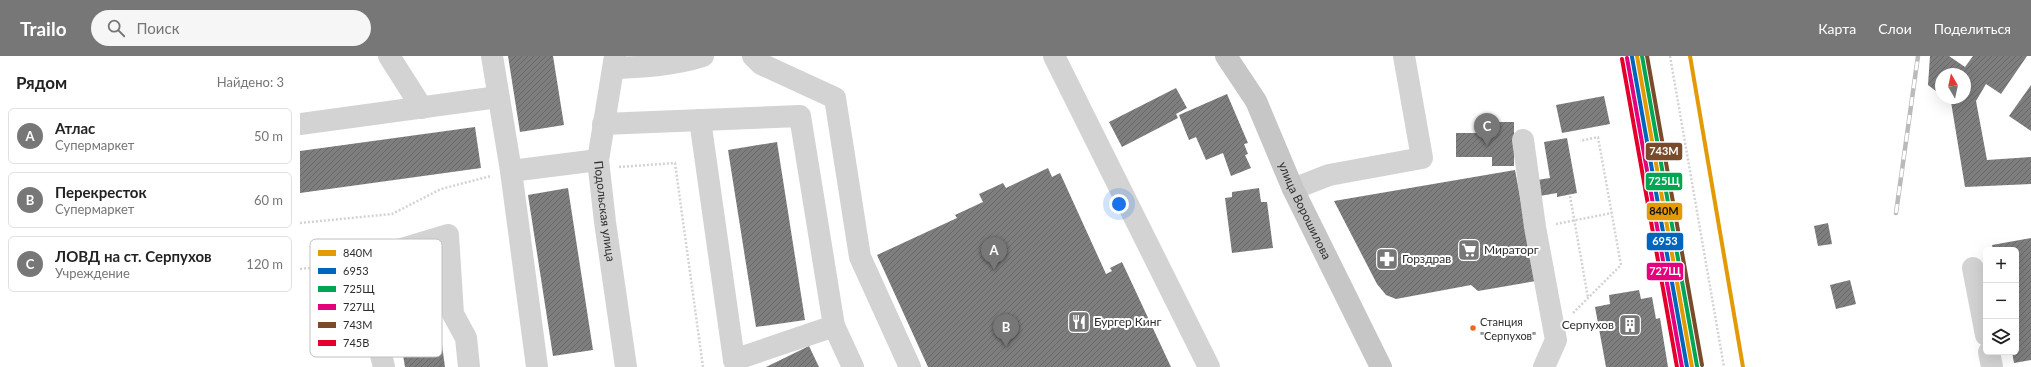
<!DOCTYPE html>
<html lang="ru">
<head>
<meta charset="utf-8">
<style>
  body { margin:0; font-family:Lato,sans-serif; background:#f6f6f6; color:#222 }
  .controls { position:absolute; right:12px; bottom:12px; display:grid; overflow:hidden; border-radius:6px; box-shadow:0 4px 16px #0002 }
  .controls button { width:36px; height:36px; display:grid; place-items:center; padding:0; border:0; border-bottom:1px solid #e0e0e0; background:#fff; color:#222; font:20px sans-serif }
  .compass { position:absolute; left:1635px; top:12px; width:36px; height:36px; border-radius:50%; background:#fff; box-shadow:0 4px 16px #0002; rotate:351deg }
  .you { position:absolute; left:819px; top:148px; width:14px; height:14px; margin:-10px; border:3px solid #fff; border-radius:50%; background:#1a73e8; box-shadow:0 0 0 6px #1a73e833 }
  .badge { display:grid; place-items:center; width:26px; height:26px; border-radius:50%; background:#777; color:#fff; font-size:13px; font-weight:700 }
  .pin { position:absolute; translate:-50% -33px; filter:drop-shadow(0 1px 2px #0008) }
  .pin::after { content:''; position:absolute; top:21px; width:14px; height:12px; background:inherit; clip-path:polygon(0 0,100% 0,50% 100%) }
  .list { margin:0; padding:0; list-style:none }
  h2 { display:flex; justify-content:space-between; align-items:center; height:52px; margin:0; padding:0 16px; font-size:17px }
  h2 small { font-size:13px; font-weight:400; color:#767676 }
  .list li { display:grid; grid-template-columns:26px 1fr auto; gap:12px; align-items:center; box-sizing:border-box; height:56px; margin:0 8px 8px; padding:0 8px; border:1px solid #e0e0e0; border-radius:6px }
  .list b { display:block; font-size:15px; white-space:nowrap }
  .list p { margin:0; font-size:13px; white-space:nowrap; color:#767676 }
  .list em { font-size:13px; font-style:normal; color:#767676 }
  .icon { flex:none; width:22px; height:22px; fill:none; stroke:currentColor; stroke-width:2; stroke-linecap:round; stroke-linejoin:round }
  .map { position:relative; flex:none; width:1731px; height:311px; overflow:hidden }
  header { display:flex; align-items:center; gap:24px; box-sizing:border-box; height:56px; padding:0 20px; background:#777; color:#fff }
  header strong { font-size:19px }
  nav { display:flex; gap:22px; margin-inline-start:auto; font-size:14px }
  .search { width:280px; height:36px; background:#f6f6f6; display:flex; align-items:center; gap:10px; box-sizing:border-box; padding:0 14px; border-radius:22px; color:#767676; font-size:15px }
  main { display:flex }
  aside { flex:1; background:#fff }
  .map>svg:first-child { display:block }
  .building { fill:url(#building-hatch) }
  .lines { fill:none; stroke-linecap:round; stroke-linejoin:round }
  .path { stroke:#d3d3d3; stroke-width:2.5; stroke-dasharray:2 2; stroke-linecap:butt }
  .minor { stroke:#d3d3d3; stroke-width:22 }
  .major { stroke:#c6c6c6; stroke-width:22 }
  .rail-casing { stroke:#bababa; stroke-width:4.5 }
  .rail { stroke:#fff; stroke-width:3; stroke-dasharray:9; stroke-linecap:butt }
  .rail-1-casing { stroke:#fff; stroke-width:7 }
  .rail-2-casing { stroke:#fff; stroke-width:7 }
  .rail-3-casing { stroke:#fff; stroke-width:7 }
  .rail-4-casing { stroke:#fff; stroke-width:7 }
  .rail-5-casing { stroke:#fff; stroke-width:7 }
  .rail-6-casing { stroke:#fff; stroke-width:7 }
  .rail-1 { stroke:#e39a05; stroke-width:4 }
  .rail-2 { stroke:#0065bd; stroke-width:4 }
  .rail-3 { stroke:#00a651; stroke-width:4 }
  .rail-4 { stroke:#e5007d; stroke-width:4 }
  .rail-5 { stroke:#7a4b2a; stroke-width:4 }
  .rail-6 { stroke:#e4002b; stroke-width:4 }
  .bus-dot { fill:#f26522; stroke:#fff; stroke-width:1.5 }
  .labels { text-anchor:middle; stroke-width:4; stroke-linejoin:round; paint-order:stroke }
  .bus-label { font-size:11px; fill:#2e2e2e; stroke:#fff; text-anchor:start }
  .street-label { font-size:12px; fill:#2e2e2e; stroke:#fff }
  .poi-label { font-size:12px; fill:#2e2e2e; stroke:#fff; text-anchor:start }
  .key { fill:#fff; stroke:#c0c0c0; stroke-width:1 }
  .key-label { font-size:11px; fill:#2e2e2e }
  .line-badge { stroke:#fff; stroke-width:1.5 }
  .badge-label { font-size:11px; text-anchor:middle; font-weight:bold; fill:#fff }
  .pale-badge-label { font-size:11px; text-anchor:middle; font-weight:bold; fill:#111 }
</style>
</head>
<body>
<header>
<strong>Trailo</strong>
<div class="search"><svg class="icon" aria-label="search" viewBox="0 0 24 24"><circle cx="10" cy="10" r="6"/><path d="M15 15l6 6"/></svg>Поиск</div>
<nav><a>Карта</a><a>Слои</a><a>Поделиться</a></nav>
</header>
<main>
<aside>
<h2>Рядом<small>Найдено: 3</small></h2>
<ul class="list">
<li><span class="badge">A</span><div><b>Атлас</b><p>Супермаркет</p></div><em>50 m</em></li>
<li><span class="badge">B</span><div><b>Перекресток</b><p>Супермаркет</p></div><em>60 m</em></li>
<li><span class="badge">C</span><div><b>ЛОВД на ст. Серпухов</b><p>Учреждение</p></div><em>120 m</em></li>
</ul>
</aside>
<div class="map">
<svg width="1731" height="311" viewBox="0 0 1731 311">
  <defs>
    <pattern id="building-hatch" width="6" height="6" patternUnits="userSpaceOnUse"><rect width="6" height="6" fill="#7e7e7e"/><path d="M-1 1l2-2M0 6l6-6M5 7l2-2" fill="none" stroke="#686868"/></pattern>
  </defs>
  <rect width="100%" height="100%" fill="#fff"/>
  <g class="building">
    <polygon points="208,0 253,0 264,69 220,76"/>
    <polygon points="1630,0 1649,0 1665,11 1673,0 1727,0 1701,38 1686,28 1676,45 1687,104 1731,101 1731,128 1665,131 1651,46 1645,42 1665,42 1665,18 1641,18 1641,39 1628,29"/>
    <polygon points="1731,29 1731,75 1709,60"/>
    <polygon points="876,32 887,52 876,58 878,62 822,91 809,66"/>
    <polygon points="927,38 948,87 944,88 948,98 945,99 951,112 931,120 923,97 906,104 896,81 889,84 879,59"/>
    <polygon points="1304,40 1310,68 1262,77 1256,49"/>
    <polygon points="1190,66 1214,66 1214,110 1192,110 1192,101 1156,101 1156,77 1190,77"/>
    <polygon points="175,71 181,112 0,137 0,95"/>
    <polygon points="1267,82 1277,137 1257,141 1257,137 1240,140 1237,124 1250,122 1244,86"/>
    <polygon points="477,86 505,264 456,271 428,94"/>
    <polygon points="748,112 752,121 760,117 806,218 812,215 810,212 822,206 871,311 628,311 577,199 657,162 655,159 683,146 679,138 703,127 706,132"/>
    <polygon points="1215,114 1236,225 1178,235 1171,229 1096,243 1086,239 1077,228 1034,145"/>
    <polygon points="268,132 293,294 253,300 228,139"/>
    <polygon points="959,132 961,146 967,146 973,192 932,197 925,142 932,141 932,136"/>
    <polygon points="1528,167 1532,188 1518,190 1514,170"/>
    <polygon points="1731,182 1731,304 1714,307 1712,296 1716,296 1716,194 1693,194 1692,189"/>
    <polygon points="114,207 126,284 141,282 145,311 105,311 101,287 88,289 76,213"/>
    <polygon points="1550,224 1556,248 1536,253 1530,229"/>
    <polygon points="1339,234 1341,243 1352,241 1356,263 1360,262 1368,311 1306,311 1295,251 1310,248 1309,239"/>
    <polygon points="509,290 519,311 466,311"/>
  </g>
  <g class="lines">
    <g class="path">
      <polyline points="1370,0 1424,311"/>
      <polyline points="319,111 375,107 403,311"/>
      <polyline points="1270,140 1288,242"/>
      <polyline points="0,167 92,158 141,133 191,120"/>
      <polyline points="1256,168 1312,157"/>
      <polyline points="0,213 37,209"/>
      <polyline points="1273,257 1321,209 1298,81 1280,85"/>
    </g>
    <g class="minor">
      <polyline points="89,0 122,52"/>
      <polyline points="192,0 211,115 237,311"/>
      <path id="s1" d="M315,0l-17,104 7,62 21,145"/>
      <polyline points="453,0 461,8 535,42 560,201 610,311"/>
      <polyline points="754,0 909,311"/>
      <path d="M314,12c30,-1 60,-3 89,-12"/>
      <polyline points="400,64 434,304 437,311"/>
      <polyline points="0,68 198,41"/>
      <polyline points="303,68 500,60 534,270 553,311"/>
      <polyline points="1223,84 1235,171 1256,284 1244,311"/>
      <polyline points="211,115 298,104"/>
      <polyline points="993,133 1029,119 1122,102 1104,0"/>
      <polyline points="1673,212 1686,279"/>
      <polyline points="1689,296 1692,311"/>
      <polyline points="434,304 534,270"/>
      <polyline points="84,311 58,206 148,179 153,258 166,282 169,311"/>
    </g>
    <path class="major" id="s2" d="M926,0l30,45 37,88 88,178"/>
    <g class="rail-casing">
      <polyline id="rail" points="1596,157 1618,0"/>
    </g>
    <use href="#rail" class="rail"/>
    <g class="rail-1-casing">
      <g id="rail-1">
        <polyline points="1337,0 1392,311"/>
        <polyline points="1390,0 1443,311"/>
      </g>
    </g>
    <g class="rail-2-casing">
      <polyline id="rail-2" points="1332,1 1387,311"/>
    </g>
    <g class="rail-3-casing">
      <polyline id="rail-3" points="1342,0 1397,310"/>
    </g>
    <g class="rail-4-casing">
      <polyline id="rail-4" points="1327,2 1382,311"/>
    </g>
    <g class="rail-5-casing">
      <polyline id="rail-5" points="1347,0 1402,309"/>
    </g>
    <g class="rail-6-casing">
      <polyline id="rail-6" points="1322,3 1377,311"/>
    </g>
    <use href="#rail-1" class="rail-1"/>
    <use href="#rail-2" class="rail-2"/>
    <use href="#rail-3" class="rail-3"/>
    <use href="#rail-4" class="rail-4"/>
    <use href="#rail-5" class="rail-5"/>
    <use href="#rail-6" class="rail-6"/>
  </g>
  <defs>
    <g id="supermarket-square" transform="scale(1.15)"><rect x="-9" y="-9" width="18" height="18" rx="4" fill="#777" stroke="#fff"/><path d="M-6-5.5h2.5l.6 2H6L4.5 2H-2.5L-4.4-4H-6ZM-1.5 3.2a1.3 1.3 0 1 0 .1 0ZM3 3.2a1.3 1.3 0 1 0 .1 0Z" fill="#fff"/></g>
    <g id="pharmacy-square" transform="scale(1.15)"><rect x="-9" y="-9" width="18" height="18" rx="4" fill="#777" stroke="#fff"/><path d="M-2-6h4v4h4v4h-4v4h-4v-4h-4v-4h4Z" fill="#fff"/></g>
    <g id="restaurant-square" transform="scale(1.15)"><rect x="-9" y="-9" width="18" height="18" rx="4" fill="#777" stroke="#fff"/><path d="M-5-6h1v4h1v-4h1v4h1v-4h1v5L-1.5 .5V6h-2V.5L-5-1ZM5-6V6H3V1.5H1.5Q1.5-4 5-6Z" fill="#fff"/></g>
    <g id="building-square" transform="scale(1.15)"><rect x="-9" y="-9" width="18" height="18" rx="4" fill="#777" stroke="#fff"/><path d="M-4-6H4V6H1V3H-1V6H-4ZM-2.5-4.3h1.7v1.8h-1.7ZM.8-4.3h1.7v1.8H.8ZM-2.5-1h1.7V.8h-1.7ZM.8-1h1.7V.8H.8Z" fill="#fff"/></g>
  </defs>
  <g fill-rule="evenodd">
    <use href="#supermarket-square" x="1169" y="194"/>
    <use href="#pharmacy-square" x="1087" y="203"/>
    <use href="#restaurant-square" x="779" y="266"/>
    <use href="#building-square" x="1330" y="269"/>
  </g>
  <circle class="bus-dot" cx="1173" cy="272" r="3.5"/>
  <g class="labels">
    <g class="bus-label">
      <text x="1180" y="270">Станция<tspan x="1180" dy="14">"Серпухов"</tspan></text>
    </g>
    <g class="street-label">
      <text dy="4" stroke="none"><textPath href="#s2" startOffset="174">улица Ворошилова</textPath></text>
      <text dy="4" stroke="none"><textPath href="#s1" startOffset="157">Подольская улица</textPath></text>
    </g>
    <g class="poi-label">
      <text x="1184" y="198">Мираторг</text>
      <text x="1102" y="207">Горздрав</text>
      <text x="794" y="270">Бургер Кинг</text>
      <text x="1314" y="273" text-anchor="end">Серпухов</text>
    </g>
  </g>
  <rect x="10" y="183" width="132" height="118" rx="6" class="key"/>
  <rect x="18" y="194" width="18" height="6" fill="#e39a05"/>
  <rect x="18" y="212" width="18" height="6" fill="#0065bd"/>
  <rect x="18" y="230" width="18" height="6" fill="#00a651"/>
  <rect x="18" y="248" width="18" height="6" fill="#e5007d"/>
  <rect x="18" y="266" width="18" height="6" fill="#7a4b2a"/>
  <rect x="18" y="284" width="18" height="6" fill="#e4002b"/>
  <g class="key-label">
    <text x="43" y="201">840М</text>
    <text x="43" y="219">6953</text>
    <text x="43" y="237">725Щ</text>
    <text x="43" y="255">727Щ</text>
    <text x="43" y="273">743М</text>
    <text x="43" y="291">745В</text>
  </g>
  <g class="line-badge">
    <rect x="1345" y="86" width="38" height="19" rx="4" fill="#7a4b2a"/>
    <rect x="1345" y="116" width="38" height="19" rx="4" fill="#00a651"/>
    <rect x="1346" y="146" width="37" height="19" rx="4" fill="#e39a05"/>
    <rect x="1346" y="176" width="38" height="19" rx="4" fill="#0065bd"/>
    <rect x="1346" y="206" width="38" height="19" rx="4" fill="#e5007d"/>
  </g>
  <g class="badge-label">
    <text x="1364" y="99">743М</text>
    <text x="1364" y="129">725Щ</text>
    <text x="1365" y="189">6953</text>
    <text x="1365" y="219">727Щ</text>
  </g>
  <g class="pale-badge-label">
    <text x="1364" y="159">840М</text>
  </g>
</svg>
<div class="controls">
<button>+</button>
<button>−</button>
<button><svg class="icon" aria-label="layers" viewBox="0 0 24 24"><path d="M12 4l9 5-9 5-9-5zM3 14l9 5 9-5"/></svg></button>
</div>
<svg class="compass" viewBox="-18 -18 36 36"><path d="M0-13l5 13h-10z" fill="#e53935"/><path d="M0 13l5-13h-10z" fill="#767676"/></svg>
<div class="you"></div>
<div class="pin badge" style="left:694px;top:214px">A</div>
<div class="pin badge" style="left:706px;top:291px">B</div>
<div class="pin badge" style="left:1187px;top:90px">C</div>
</div>
</main>
</body>
</html>
